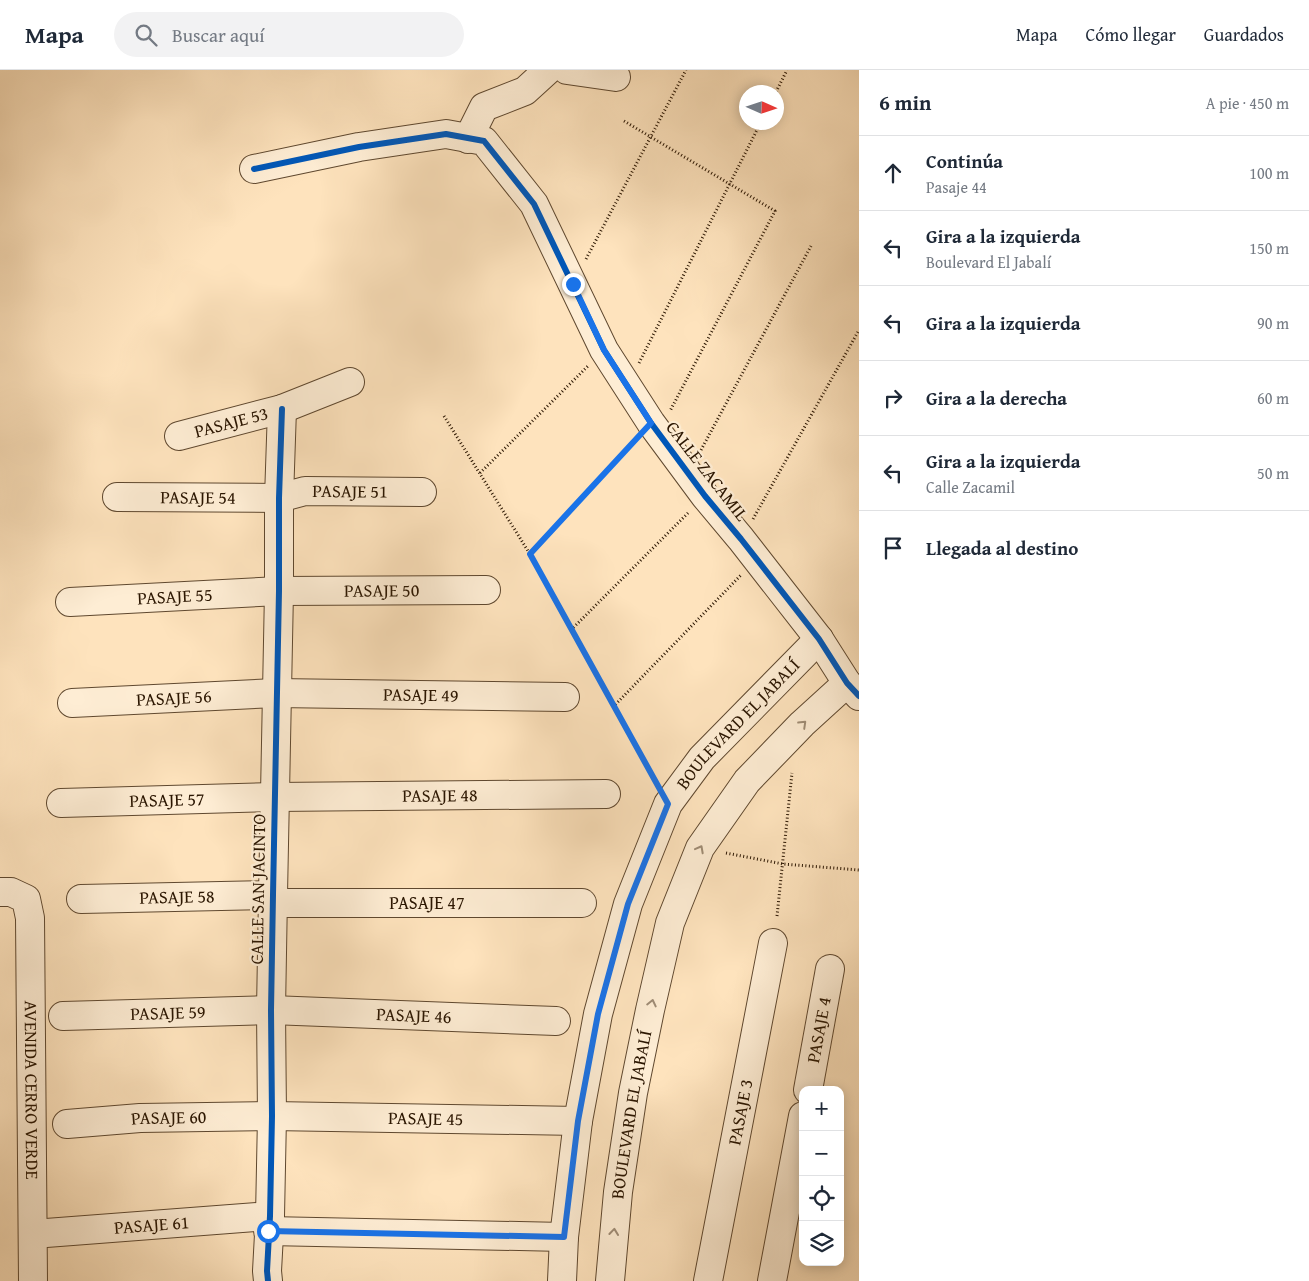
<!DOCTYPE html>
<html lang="es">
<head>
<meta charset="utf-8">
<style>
  body { margin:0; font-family:"Gentium Book Plus",serif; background:#f2f2f3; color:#1f2937 }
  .controls { position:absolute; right:15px; bottom:15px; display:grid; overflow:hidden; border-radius:10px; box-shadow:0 2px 12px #0003 }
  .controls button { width:45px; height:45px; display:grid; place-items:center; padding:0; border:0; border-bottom:1px solid #e0e1e3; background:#fff; color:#1f2937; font:25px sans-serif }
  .compass { position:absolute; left:739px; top:15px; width:45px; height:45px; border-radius:50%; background:#fff; box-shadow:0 2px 12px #0003; rotate:93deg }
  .stop { position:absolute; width:15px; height:15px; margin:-11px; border:4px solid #1a73e8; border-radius:50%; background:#fff }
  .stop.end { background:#1a73e8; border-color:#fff; box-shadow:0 1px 5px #0008 }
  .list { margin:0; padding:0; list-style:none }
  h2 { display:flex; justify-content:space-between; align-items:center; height:65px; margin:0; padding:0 20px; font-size:21px }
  h2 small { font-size:16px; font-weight:400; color:#747a83 }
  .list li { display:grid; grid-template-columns:32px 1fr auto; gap:15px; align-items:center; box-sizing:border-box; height:75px; padding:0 20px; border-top:1px solid #e0e1e3 }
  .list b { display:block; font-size:19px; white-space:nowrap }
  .list p { margin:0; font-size:16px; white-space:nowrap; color:#747a83 }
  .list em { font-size:16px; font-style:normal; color:#747a83 }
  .icon { flex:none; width:28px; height:28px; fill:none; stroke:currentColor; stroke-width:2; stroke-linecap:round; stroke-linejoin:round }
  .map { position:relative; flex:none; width:859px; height:1211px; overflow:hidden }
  header { display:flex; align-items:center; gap:30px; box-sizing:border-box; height:70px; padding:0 25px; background:#fff; border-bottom:1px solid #e0e1e3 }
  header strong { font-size:24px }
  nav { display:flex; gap:28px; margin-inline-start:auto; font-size:18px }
  .search { width:350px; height:45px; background:#f2f2f3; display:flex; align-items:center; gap:12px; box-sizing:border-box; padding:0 18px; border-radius:28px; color:#747a83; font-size:19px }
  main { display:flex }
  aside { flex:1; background:#fff }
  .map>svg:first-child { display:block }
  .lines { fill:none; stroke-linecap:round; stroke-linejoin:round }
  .minor-casing { stroke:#5f482f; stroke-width:30 }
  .path { stroke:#2a1500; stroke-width:3; stroke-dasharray:1 2.5; stroke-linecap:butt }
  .minor { stroke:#feedd4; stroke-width:28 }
  .cycleway-casing { stroke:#feedd4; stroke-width:9 }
  .cycleway { stroke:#0057b8; stroke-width:6 }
  .oneway { stroke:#9f8c75 }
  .route { stroke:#1a73e8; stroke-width:6 }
  .labels { text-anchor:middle; stroke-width:4.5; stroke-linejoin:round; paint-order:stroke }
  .street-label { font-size:18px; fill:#2a1500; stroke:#feedd4 }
</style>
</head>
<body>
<header>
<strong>Mapa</strong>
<div class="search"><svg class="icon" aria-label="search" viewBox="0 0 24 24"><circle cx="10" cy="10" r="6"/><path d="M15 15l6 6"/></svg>Buscar aquí</div>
<nav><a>Mapa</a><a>Cómo llegar</a><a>Guardados</a></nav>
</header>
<main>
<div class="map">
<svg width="859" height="1211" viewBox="0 0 859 1211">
  <rect width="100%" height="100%" fill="#fee3bd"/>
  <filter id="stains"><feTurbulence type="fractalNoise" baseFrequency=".004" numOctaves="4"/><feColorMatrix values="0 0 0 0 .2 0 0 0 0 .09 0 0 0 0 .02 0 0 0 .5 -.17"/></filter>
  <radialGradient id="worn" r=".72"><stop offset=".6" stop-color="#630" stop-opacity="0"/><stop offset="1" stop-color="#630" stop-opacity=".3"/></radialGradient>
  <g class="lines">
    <g class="minor-casing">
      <g id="minor">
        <polyline points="567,0 616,7"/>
        <polyline points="468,69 484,37 525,21 548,0"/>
        <polyline points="254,99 359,77 446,64 484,71 534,134 604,280 651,353 705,426 741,469 819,569 847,613 859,626"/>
        <path id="s1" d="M179,366l103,-27 68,-27"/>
        <path id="s2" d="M117,427l162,1 26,-7 117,1"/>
        <path id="s3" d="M70,532l209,-11 207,-1"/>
        <path id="s4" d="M72,633l204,-10 289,4"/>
        <path id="s5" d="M61,733l214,-6 331,-3"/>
        <path id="s6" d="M0,822h11l15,7 4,19 3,363"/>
        <path id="s7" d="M81,829l192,-4"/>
        <path id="s8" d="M273,833h309"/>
        <path id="s9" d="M63,946l208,-6 285,11"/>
        <path id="s10" d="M808,1020l22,-121"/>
        <path id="s11" d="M67,1054l73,-6 132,-2 306,5"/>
        <polyline points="268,1161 564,1167"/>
        <path id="s12" d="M33,1164l237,-18"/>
        <polyline points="268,1211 267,1201 270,1146 272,1046 271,940 273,825 279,521 279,428 282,339"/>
        <path id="s13" d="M562,1211l2,-44 14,-116 20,-107 30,-110 40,-100 34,-46 117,-119"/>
        <path id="s14" d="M610,1211l8,-89 15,-99 17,-83 20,-87 30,-75 47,-67 55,-57 45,-41"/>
        <path id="s15" d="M708,1211l65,-338"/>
        <polyline points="772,1211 803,1046"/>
      </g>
    </g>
    <g class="path">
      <polyline points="776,22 787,0"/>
      <polyline points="624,51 775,141 670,341"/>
      <polyline points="586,189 686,0"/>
      <polyline points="639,293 761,52"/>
      <polyline points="444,346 533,489 655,711"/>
      <polyline points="701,380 811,176"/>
      <polyline points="480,403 588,296"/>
      <polyline points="753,449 859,260"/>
      <polyline points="530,484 635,370"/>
      <polyline points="571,560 688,443"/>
      <polyline points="613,637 741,505"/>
      <polyline points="726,783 783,794 859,800"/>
      <polyline points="777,846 792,703"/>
    </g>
    <use href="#minor" class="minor"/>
    <g class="cycleway-casing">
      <g id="cycleway">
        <polyline points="254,99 359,77 446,64 484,71 534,134 604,280 651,353 705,426 741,469 819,569 847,613 859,626"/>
        <polyline points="268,1211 267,1201 270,1146 272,1046 271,940 273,825 279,521 279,428 282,339"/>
      </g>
    </g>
    <use href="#cycleway" class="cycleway"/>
  </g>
  <defs><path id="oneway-chevron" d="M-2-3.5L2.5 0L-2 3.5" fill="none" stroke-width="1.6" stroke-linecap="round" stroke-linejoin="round" transform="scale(1.25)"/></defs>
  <g class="oneway">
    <use href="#oneway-chevron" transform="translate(803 654) rotate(-44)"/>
    <use href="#oneway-chevron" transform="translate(700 779) rotate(-62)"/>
    <use href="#oneway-chevron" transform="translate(652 933) rotate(-77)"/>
    <use href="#oneway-chevron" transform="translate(614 1162) rotate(-84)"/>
  </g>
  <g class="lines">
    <polyline class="route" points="268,1161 564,1167 578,1051 598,944 628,834 668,734 530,484 651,353 604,280 573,214"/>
  </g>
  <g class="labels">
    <g class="street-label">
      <text dy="6" stroke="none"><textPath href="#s1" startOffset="54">PASAJE 53</textPath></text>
      <text transform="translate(707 401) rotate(52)" y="6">CALLE ZACAMIL</text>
      <text dy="6" stroke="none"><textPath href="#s2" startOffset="234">PASAJE 51</textPath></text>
      <text dy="6" stroke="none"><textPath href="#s2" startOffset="81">PASAJE 54</textPath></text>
      <text dy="6" stroke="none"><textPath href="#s3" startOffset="312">PASAJE 50</textPath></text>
      <text dy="6" stroke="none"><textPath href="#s3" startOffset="105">PASAJE 55</textPath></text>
      <text dy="6" stroke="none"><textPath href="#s4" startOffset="349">PASAJE 49</textPath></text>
      <text dy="6" stroke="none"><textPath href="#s4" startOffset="102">PASAJE 56</textPath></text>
      <text dy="6" stroke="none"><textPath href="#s13" startOffset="598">BOULEVARD EL JABALÍ</textPath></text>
      <text dy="6" stroke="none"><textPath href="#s5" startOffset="379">PASAJE 48</textPath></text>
      <text dy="6" stroke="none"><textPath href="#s5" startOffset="106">PASAJE 57</textPath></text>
      <text transform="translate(258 819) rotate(-89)" y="6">CALLE SAN JACINTO</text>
      <text dy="6" stroke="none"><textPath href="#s7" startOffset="96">PASAJE 58</textPath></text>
      <text dy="6" stroke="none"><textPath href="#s8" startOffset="154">PASAJE 47</textPath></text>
      <text dy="6" stroke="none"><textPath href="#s9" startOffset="105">PASAJE 59</textPath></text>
      <text dy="6" stroke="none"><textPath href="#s9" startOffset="351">PASAJE 46</textPath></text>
      <text dy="6" stroke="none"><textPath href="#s10" startOffset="61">PASAJE 4</textPath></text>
      <text dy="6" stroke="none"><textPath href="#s6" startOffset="219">AVENIDA CERRO VERDE</textPath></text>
      <text dy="6" stroke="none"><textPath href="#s15" startOffset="172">PASAJE 3</textPath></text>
      <text dy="6" stroke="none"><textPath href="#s14" startOffset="168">BOULEVARD EL JABALÍ</textPath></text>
      <text dy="6" stroke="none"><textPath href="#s11" startOffset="102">PASAJE 60</textPath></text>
      <text dy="6" stroke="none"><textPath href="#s11" startOffset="359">PASAJE 45</textPath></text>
      <text dy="6" stroke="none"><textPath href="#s12" startOffset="119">PASAJE 61</textPath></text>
    </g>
  </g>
  <rect width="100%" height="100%" filter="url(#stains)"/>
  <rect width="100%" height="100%" fill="url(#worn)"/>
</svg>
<div class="controls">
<button>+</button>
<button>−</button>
<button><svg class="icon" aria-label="locate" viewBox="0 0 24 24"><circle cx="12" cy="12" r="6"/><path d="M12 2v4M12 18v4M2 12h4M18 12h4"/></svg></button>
<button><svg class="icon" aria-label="layers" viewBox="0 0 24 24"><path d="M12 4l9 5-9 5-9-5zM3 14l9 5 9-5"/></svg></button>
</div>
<svg class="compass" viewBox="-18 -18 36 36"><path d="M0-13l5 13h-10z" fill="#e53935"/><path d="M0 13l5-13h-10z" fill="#747a83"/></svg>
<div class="stop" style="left:268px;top:1161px"></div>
<div class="stop end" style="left:573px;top:214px"></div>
</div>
<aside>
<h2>6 min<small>A pie · 450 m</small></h2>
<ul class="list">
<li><svg class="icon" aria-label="ahead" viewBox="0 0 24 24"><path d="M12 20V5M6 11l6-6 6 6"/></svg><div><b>Continúa</b><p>Pasaje 44</p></div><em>100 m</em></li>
<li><svg class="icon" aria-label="left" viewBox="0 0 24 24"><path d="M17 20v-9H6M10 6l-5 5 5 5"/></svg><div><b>Gira a la izquierda</b><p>Boulevard El Jabalí</p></div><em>150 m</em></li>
<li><svg class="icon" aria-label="left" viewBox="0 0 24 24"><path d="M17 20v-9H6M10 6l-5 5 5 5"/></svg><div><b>Gira a la izquierda</b></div><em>90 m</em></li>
<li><svg class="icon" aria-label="right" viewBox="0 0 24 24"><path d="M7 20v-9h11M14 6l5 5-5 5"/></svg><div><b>Gira a la derecha</b></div><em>60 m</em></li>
<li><svg class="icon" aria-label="left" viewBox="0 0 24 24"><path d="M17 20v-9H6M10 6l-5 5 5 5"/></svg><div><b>Gira a la izquierda</b><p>Calle Zacamil</p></div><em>50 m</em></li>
<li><svg class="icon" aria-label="arrive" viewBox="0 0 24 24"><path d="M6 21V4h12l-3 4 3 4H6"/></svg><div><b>Llegada al destino</b></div></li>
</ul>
</aside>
</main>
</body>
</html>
